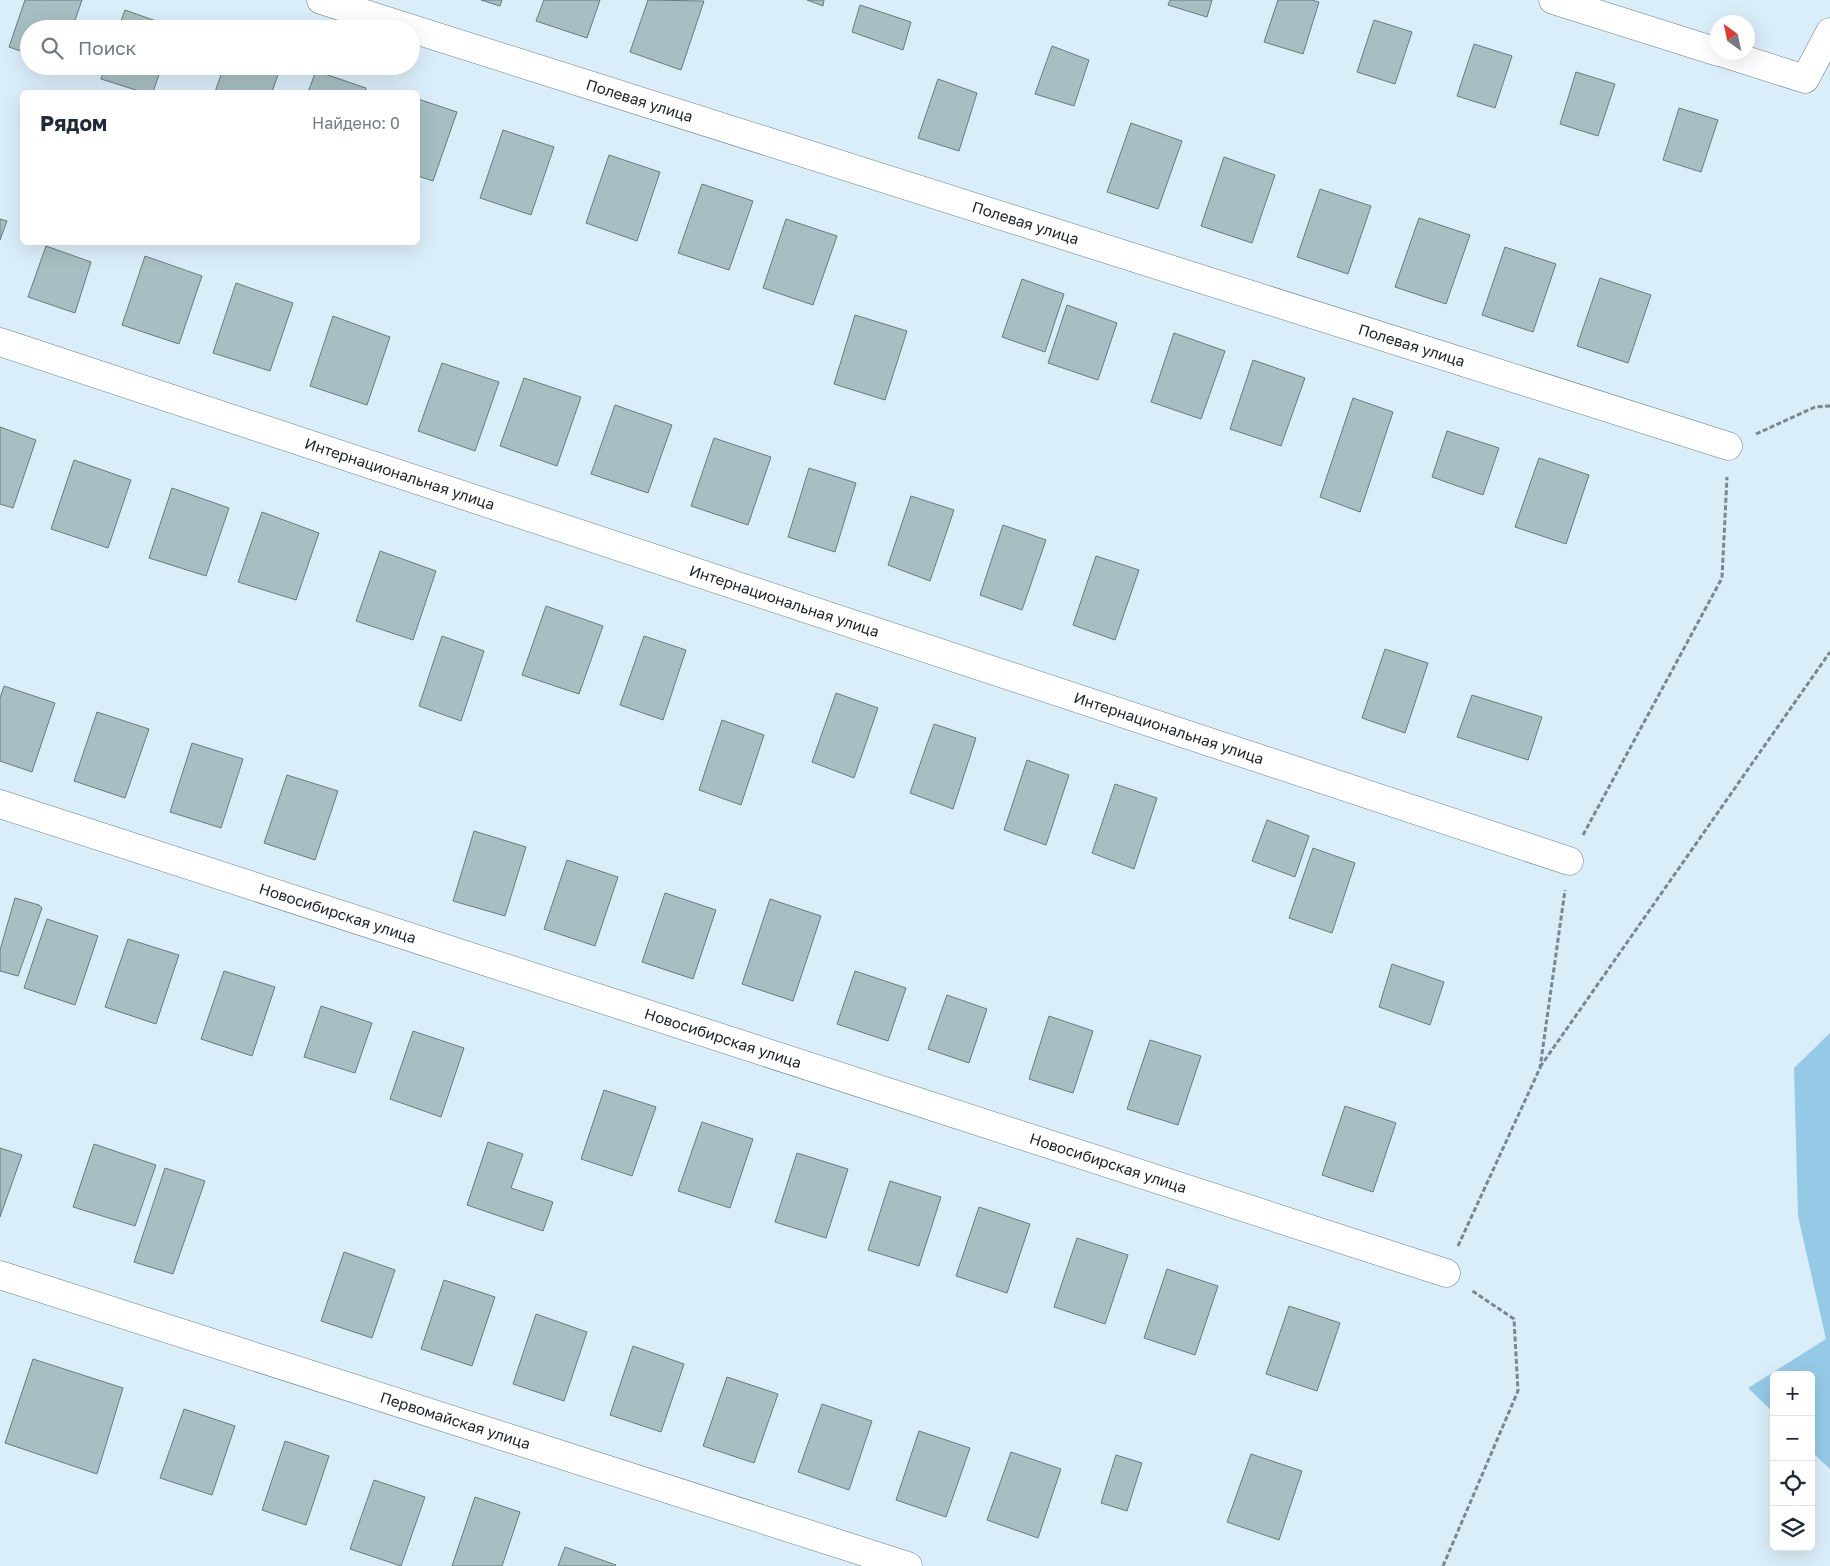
<!DOCTYPE html>
<html lang="ru">
<head>
<meta charset="utf-8">
<style>
  body { margin:0; font-family:"Golos Text",sans-serif; background:#f2f2f3; color:#1f2937 }
  .controls { position:absolute; right:15px; bottom:15px; display:grid; overflow:hidden; border-radius:8px; box-shadow:0 5px 20px #0002 }
  .controls button { width:45px; height:45px; display:grid; place-items:center; padding:0; border:0; border-bottom:1px solid #e0e1e3; background:#fff; color:#1f2937; font:25px sans-serif }
  .compass { position:absolute; left:1710px; top:15px; width:45px; height:45px; border-radius:50%; background:#fff; box-shadow:0 5px 20px #0002; rotate:327deg }
  .list { margin:0; padding:0; list-style:none }
  h2 { display:flex; justify-content:space-between; align-items:center; height:65px; margin:0; padding:0 20px; font-size:21px }
  h2 small { font-size:16px; font-weight:400; color:#747a83 }
  .icon { flex:none; width:28px; height:28px; fill:none; stroke:currentColor; stroke-width:2; stroke-linecap:round; stroke-linejoin:round }
  .map { position:relative; flex:none; width:1830px; height:1566px; overflow:hidden }
  .search { position:absolute; background:#fff; box-shadow:0 5px 20px #0002; left:20px; top:20px; width:400px; height:55px; display:flex; align-items:center; gap:12px; box-sizing:border-box; padding:0 18px; border-radius:28px; color:#747a83; font-size:19px }
  .panel { position:absolute; background:#fff; box-shadow:0 5px 20px #0002; left:20px; top:90px; width:400px; height:155px; border-radius:8px }
  .map>svg:first-child { display:block }
  .green { fill:#95cae7 }
  .building { fill:#a7bfc2; stroke:#667c80 }
  .lines { fill:none; stroke-linecap:round; stroke-linejoin:round }
  .minor-casing { stroke:#6b7d87; stroke-width:29 }
  .path { stroke:#79878f; stroke-width:3; stroke-dasharray:5 2.5; stroke-linecap:butt }
  .minor { stroke:#fff; stroke-width:28 }
  .labels { text-anchor:middle; stroke-width:5; stroke-linejoin:round; paint-order:stroke }
  .street-label { font-size:15px; fill:#1a2226; stroke:#f1f9fe }
</style>
</head>
<body>
<div class="map">
<svg width="1830" height="1566" viewBox="0 0 1830 1566">
  <rect width="100%" height="100%" fill="#daeef9"/>
  <polygon class="green" points="1830,1033 1830,1469 1811,1451 1811,1375 1774,1375 1774,1413 1748,1388 1826,1339 1798,1216 1794,1068"/>
  <g class="building">
    <polygon points="25,0 82,0 72,29 29,29 29,54 9,47"/>
    <polygon points="481,0 502,0 500,6"/>
    <polygon points="544,0 600,0 587,38 536,21"/>
    <polygon points="648,0 704,1 681,70 630,52"/>
    <polygon points="807,0 824,0 823,6"/>
    <polygon points="1170,0 1212,0 1207,17 1168,5"/>
    <polygon points="1278,0 1312,0 1319,2 1303,54 1264,42"/>
    <polygon points="860,5 911,22 903,50 852,32"/>
    <polygon points="125,10 176,28 175,29 118,29"/>
    <polygon points="1374,20 1412,32 1395,84 1357,72"/>
    <polygon points="1474,44 1512,56 1495,108 1457,96"/>
    <polygon points="1052,46 1089,60 1074,106 1035,94"/>
    <polygon points="105,66 162,66 153,92 142,92 101,79"/>
    <polygon points="224,66 281,66 272,92 215,92"/>
    <polygon points="316,71 366,88 365,92 308,92"/>
    <polygon points="1576,72 1615,84 1598,136 1560,124"/>
    <polygon points="938,79 977,93 959,151 918,138"/>
    <polygon points="418,99 457,112 433,181 418,176"/>
    <polygon points="1679,108 1718,120 1701,172 1663,160"/>
    <polygon points="1131,123 1182,141 1158,209 1107,192"/>
    <polygon points="503,130 554,147 531,215 480,198"/>
    <polygon points="609,155 660,172 637,241 586,223"/>
    <polygon points="1224,157 1275,175 1252,243 1201,226"/>
    <polygon points="702,184 753,201 729,270 678,253"/>
    <polygon points="1320,189 1371,206 1348,274 1297,257"/>
    <polygon points="1419,218 1470,235 1446,304 1395,287"/>
    <polygon points="0,219 7,221 0,240"/>
    <polygon points="786,219 837,236 813,305 763,288"/>
    <polygon points="46,246 91,262 75,313 28,297"/>
    <polygon points="1505,247 1556,264 1533,332 1482,315"/>
    <polygon points="145,256 202,276 179,344 122,325"/>
    <polygon points="1600,278 1651,295 1628,363 1577,346"/>
    <polygon points="1022,279 1064,294 1045,352 1002,337"/>
    <polygon points="236,283 293,303 270,371 213,353"/>
    <polygon points="1067,305 1117,323 1098,380 1048,363"/>
    <polygon points="855,315 907,331 885,400 834,384"/>
    <polygon points="333,316 390,337 367,405 310,386"/>
    <polygon points="1174,333 1225,351 1201,419 1151,402"/>
    <polygon points="1253,360 1305,378 1281,446 1230,429"/>
    <polygon points="442,363 499,382 475,451 418,431"/>
    <polygon points="524,378 581,397 557,466 500,446"/>
    <polygon points="1353,398 1393,412 1360,512 1320,497"/>
    <polygon points="615,405 672,425 648,493 591,474"/>
    <polygon points="0,427 36,440 13,508 0,504"/>
    <polygon points="1447,431 1499,448 1483,495 1432,477"/>
    <polygon points="714,438 771,457 748,525 691,506"/>
    <polygon points="1539,458 1589,475 1566,544 1515,527"/>
    <polygon points="74,460 131,480 108,548 51,529"/>
    <polygon points="809,468 856,483 835,552 788,537"/>
    <polygon points="172,488 229,508 206,576 149,558"/>
    <polygon points="911,496 954,510 930,581 888,565"/>
    <polygon points="262,512 319,533 296,600 238,582"/>
    <polygon points="1003,525 1046,540 1022,610 980,595"/>
    <polygon points="380,551 436,571 413,640 356,621"/>
    <polygon points="1096,556 1139,570 1115,640 1073,625"/>
    <polygon points="546,606 603,626 579,694 522,675"/>
    <polygon points="442,636 484,651 461,721 419,706"/>
    <polygon points="644,636 686,650 663,720 620,705"/>
    <polygon points="1385,649 1428,663 1405,733 1362,718"/>
    <polygon points="4,686 55,703 32,772 0,761 0,698"/>
    <polygon points="836,693 878,708 854,778 812,762"/>
    <polygon points="1472,695 1542,717 1528,760 1457,737"/>
    <polygon points="97,712 149,729 125,798 74,781"/>
    <polygon points="722,720 764,735 741,805 699,790"/>
    <polygon points="934,724 976,738 953,809 910,793"/>
    <polygon points="192,743 243,759 221,828 170,812"/>
    <polygon points="1027,760 1069,775 1046,845 1004,830"/>
    <polygon points="287,775 338,791 315,860 264,843"/>
    <polygon points="1115,784 1157,798 1134,869 1092,853"/>
    <polygon points="1267,820 1309,836 1295,877 1252,861"/>
    <polygon points="474,831 526,847 505,916 453,901"/>
    <polygon points="1313,848 1355,863 1332,933 1289,918"/>
    <polygon points="567,860 618,877 595,946 544,929"/>
    <polygon points="665,893 716,910 693,979 642,962"/>
    <polygon points="15,898 39,905 42,908 18,976 0,971 0,950"/>
    <polygon points="770,899 821,916 793,1001 742,984"/>
    <polygon points="47,919 98,936 75,1005 24,988"/>
    <polygon points="128,939 179,955 156,1024 105,1007"/>
    <polygon points="1392,964 1444,982 1430,1025 1379,1007"/>
    <polygon points="224,971 275,987 252,1056 201,1039"/>
    <polygon points="855,971 906,988 888,1041 837,1024"/>
    <polygon points="947,995 987,1009 969,1063 928,1049"/>
    <polygon points="321,1006 372,1023 355,1073 304,1057"/>
    <polygon points="1049,1016 1093,1031 1073,1093 1029,1079"/>
    <polygon points="413,1031 464,1048 441,1117 390,1099"/>
    <polygon points="1150,1040 1201,1056 1178,1125 1127,1109"/>
    <polygon points="604,1090 656,1107 632,1176 581,1159"/>
    <polygon points="1345,1106 1396,1123 1373,1192 1322,1175"/>
    <polygon points="702,1122 753,1139 730,1208 678,1191"/>
    <polygon points="488,1142 523,1154 511,1188 553,1202 543,1231 467,1205"/>
    <polygon points="94,1144 156,1165 135,1226 73,1207"/>
    <polygon points="0,1148 22,1155 0,1217"/>
    <polygon points="797,1153 848,1169 826,1238 775,1222"/>
    <polygon points="165,1168 205,1181 173,1274 134,1262"/>
    <polygon points="890,1181 941,1197 919,1266 868,1250"/>
    <polygon points="979,1207 1030,1224 1007,1293 956,1276"/>
    <polygon points="1077,1238 1128,1255 1105,1324 1054,1307"/>
    <polygon points="344,1252 395,1270 372,1338 321,1321"/>
    <polygon points="1167,1269 1218,1286 1195,1355 1144,1338"/>
    <polygon points="444,1280 495,1297 472,1366 421,1349"/>
    <polygon points="1289,1306 1340,1323 1317,1391 1266,1374"/>
    <polygon points="536,1314 587,1332 564,1401 513,1384"/>
    <polygon points="633,1346 684,1364 661,1432 610,1415"/>
    <polygon points="33,1359 123,1388 97,1474 5,1443"/>
    <polygon points="727,1377 778,1394 754,1463 703,1446"/>
    <polygon points="822,1404 872,1421 849,1490 798,1472"/>
    <polygon points="184,1409 235,1426 212,1495 160,1478"/>
    <polygon points="919,1431 970,1448 946,1517 896,1500"/>
    <polygon points="285,1441 329,1456 306,1525 262,1510"/>
    <polygon points="1011,1452 1061,1469 1038,1538 987,1520"/>
    <polygon points="1251,1454 1302,1471 1279,1540 1227,1522"/>
    <polygon points="1116,1455 1142,1463 1127,1511 1101,1503"/>
    <polygon points="374,1480 425,1497 401,1566 350,1549"/>
    <polygon points="475,1497 520,1512 502,1566 452,1566"/>
    <polygon points="565,1547 616,1565 615,1566 558,1566"/>
  </g>
  <g class="lines">
    <g class="minor-casing">
      <g id="minor">
        <path id="s1" d="M321,0l1407,446"/>
        <polyline points="1553,0 1718,52"/>
        <polyline points="1720,52 1805,79 1830,32"/>
        <path id="s2" d="M0,342l1569,519"/>
        <path id="s3" d="M0,804l1446,469"/>
        <path id="s4" d="M0,1275l908,291"/>
      </g>
    </g>
    <g class="path">
      <polyline points="1756,434 1815,407 1830,406"/>
      <polyline points="1583,835 1722,578 1727,477"/>
      <polyline points="1540,1067 1830,652"/>
      <polyline points="1458,1246 1540,1068 1565,890"/>
      <polyline points="1443,1566 1518,1391 1514,1319 1471,1290"/>
    </g>
    <use href="#minor" class="minor"/>
  </g>
  <g class="labels">
    <g class="street-label">
      <text dy="5" stroke="none"><textPath href="#s1" startOffset="334">Полевая улица</textPath></text>
      <text dy="5" stroke="none"><textPath href="#s1" startOffset="739">Полевая улица</textPath></text>
      <text dy="5" stroke="none"><textPath href="#s1" startOffset="1144">Полевая улица</textPath></text>
      <text dy="5" stroke="none"><textPath href="#s2" startOffset="421">Интернациональная улица</textPath></text>
      <text dy="5" stroke="none"><textPath href="#s2" startOffset="826">Интернациональная улица</textPath></text>
      <text dy="5" stroke="none"><textPath href="#s2" startOffset="1231">Интернациональная улица</textPath></text>
      <text dy="5" stroke="none"><textPath href="#s3" startOffset="355">Новосибирская улица</textPath></text>
      <text dy="5" stroke="none"><textPath href="#s3" startOffset="760">Новосибирская улица</textPath></text>
      <text dy="5" stroke="none"><textPath href="#s3" startOffset="1165">Новосибирская улица</textPath></text>
      <text dy="5" stroke="none"><textPath href="#s4" startOffset="478">Первомайская улица</textPath></text>
    </g>
  </g>
</svg>
<div class="controls">
<button>+</button>
<button>−</button>
<button><svg class="icon" aria-label="locate" viewBox="0 0 24 24"><circle cx="12" cy="12" r="6"/><path d="M12 2v4M12 18v4M2 12h4M18 12h4"/></svg></button>
<button><svg class="icon" aria-label="layers" viewBox="0 0 24 24"><path d="M12 4l9 5-9 5-9-5zM3 14l9 5 9-5"/></svg></button>
</div>
<svg class="compass" viewBox="-18 -18 36 36"><path d="M0-13l5 13h-10z" fill="#e53935"/><path d="M0 13l5-13h-10z" fill="#747a83"/></svg>
<div class="search"><svg class="icon" aria-label="search" viewBox="0 0 24 24"><circle cx="10" cy="10" r="6"/><path d="M15 15l6 6"/></svg>Поиск</div>
<section class="panel">
<h2>Рядом<small>Найдено: 0</small></h2>
<ul class="list">
</ul>
</section>
</div>
</body>
</html>
